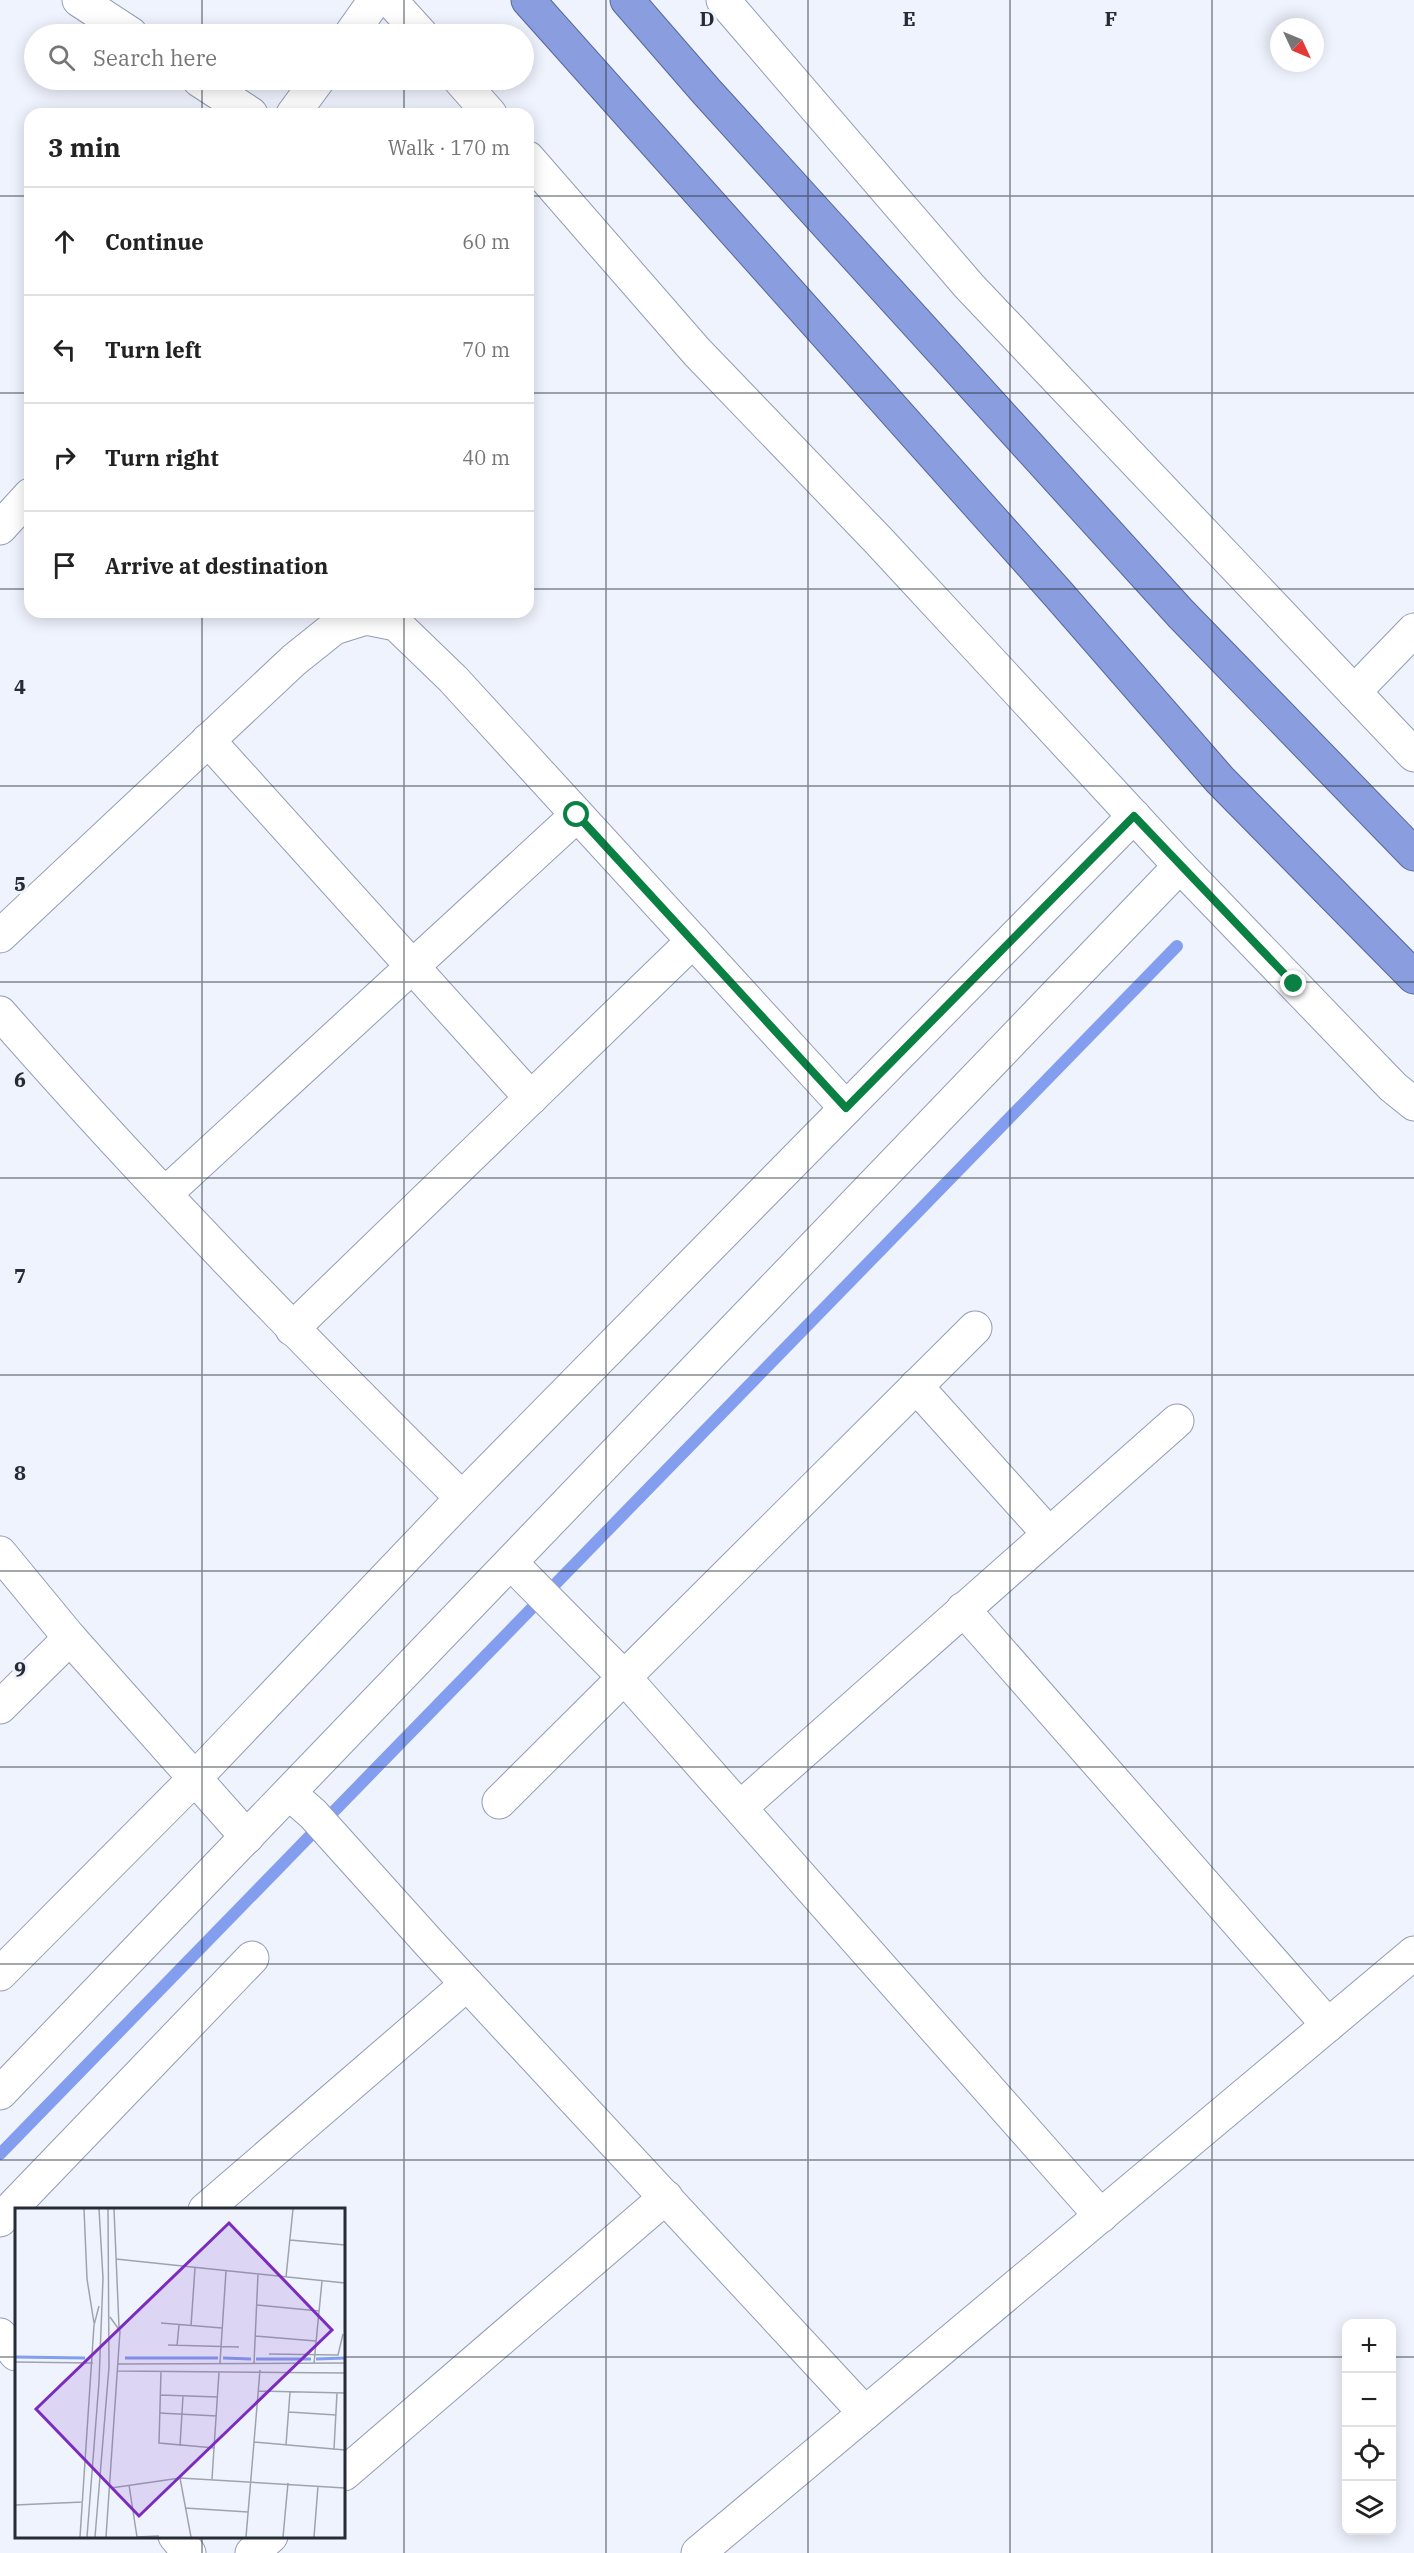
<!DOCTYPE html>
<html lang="en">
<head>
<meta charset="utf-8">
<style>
  body { margin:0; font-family:"IBM Plex Serif",serif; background:#f6f6f6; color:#222 }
  .controls { position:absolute; right:18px; bottom:18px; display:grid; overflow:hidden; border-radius:12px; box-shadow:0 3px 15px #0003 }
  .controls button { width:54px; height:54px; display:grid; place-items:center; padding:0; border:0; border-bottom:2px solid #e0e0e0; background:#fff; color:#222; font:30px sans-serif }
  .compass { position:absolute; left:1270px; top:18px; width:54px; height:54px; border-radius:50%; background:#fff; box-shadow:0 3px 15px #0003; rotate:134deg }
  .stop { position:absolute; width:18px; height:18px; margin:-14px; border:4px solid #0b8043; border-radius:50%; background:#fff }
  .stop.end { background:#0b8043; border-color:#fff; box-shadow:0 2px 6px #0008 }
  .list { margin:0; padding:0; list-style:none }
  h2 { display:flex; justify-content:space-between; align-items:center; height:78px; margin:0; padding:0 24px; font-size:26px }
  h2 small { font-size:20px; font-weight:400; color:#767676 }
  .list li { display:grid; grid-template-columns:39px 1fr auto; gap:18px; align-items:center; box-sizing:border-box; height:108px; padding:0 24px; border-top:2px solid #e0e0e0 }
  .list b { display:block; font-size:22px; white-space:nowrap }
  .list em { font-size:20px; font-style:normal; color:#767676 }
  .icon { flex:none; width:33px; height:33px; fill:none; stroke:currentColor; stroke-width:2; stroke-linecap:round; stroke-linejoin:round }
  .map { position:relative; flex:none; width:1414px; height:2553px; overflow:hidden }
  .search { position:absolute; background:#fff; box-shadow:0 3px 15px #0003; left:24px; top:24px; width:510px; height:66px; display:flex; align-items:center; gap:15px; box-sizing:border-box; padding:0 21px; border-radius:33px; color:#767676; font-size:22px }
  .panel { position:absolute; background:#fff; box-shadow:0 3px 15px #0003; left:24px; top:108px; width:510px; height:510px; border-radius:18px }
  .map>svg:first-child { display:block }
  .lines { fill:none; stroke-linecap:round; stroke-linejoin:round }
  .stream { stroke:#849eef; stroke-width:12 }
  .minor-casing { stroke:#939cb5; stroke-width:35 }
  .tertiary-casing { stroke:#939cb5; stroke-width:35 }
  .trunk-casing { stroke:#54669e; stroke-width:35 }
  .minor { stroke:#fff; stroke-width:33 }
  .tertiary { stroke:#fff; stroke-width:33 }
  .trunk { stroke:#8a9edf; stroke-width:33 }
  .route { stroke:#0b8043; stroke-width:8 }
  .grid { fill:none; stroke:#272b35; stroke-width:1.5; stroke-opacity:0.55 }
  .inset-river { fill:none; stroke:#849eef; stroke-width:3 }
  .inset-road { fill:none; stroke:#9fa3ae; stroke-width:1.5 }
  .view { fill:#7b2cbf; fill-opacity:0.15; stroke:#7b2cbf; stroke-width:3 }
  .inset-edge { fill:none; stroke:#272b35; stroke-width:3 }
  .grid-label { font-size:20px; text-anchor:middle; font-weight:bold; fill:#272b35; stroke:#eff3fe; stroke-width:6; stroke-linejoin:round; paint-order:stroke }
</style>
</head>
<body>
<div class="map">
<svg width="1414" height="2553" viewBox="0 0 1414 2553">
  <rect width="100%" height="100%" fill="#eff3fe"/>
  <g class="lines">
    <polyline class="stream" points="0,2154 1177,946"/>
    <g class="minor-casing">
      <g id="minor">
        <polyline points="79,0 131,34"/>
        <polyline points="351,34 375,0"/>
        <polyline points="199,80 251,114"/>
        <polyline points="293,114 318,80"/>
        <polyline points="0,528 30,495"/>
        <polyline points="1354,692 1414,630"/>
        <polyline points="208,740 531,1098"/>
        <polyline points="0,936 294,660 334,628 366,618 396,624 453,679 846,1108"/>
        <path d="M0,1013c147,168 303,328 462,485"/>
        <polyline points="165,1194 577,815"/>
        <polyline points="292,1329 693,941"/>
        <polyline points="916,1386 1049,1534"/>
        <polyline points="0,1553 70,1638 247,1837"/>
        <polyline points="511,1563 624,1677 1101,2216"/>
        <polyline points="963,1609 1328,2025"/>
        <polyline points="0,1707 70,1638"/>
        <polyline points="289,1793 313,1814 430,1944 865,2413"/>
        <polyline points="499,1802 975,1328"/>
        <polyline points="741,1807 1177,1421"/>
        <polyline points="0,1974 195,1778 462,1498 1134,816"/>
        <polyline points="205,2210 467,1984"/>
        <polyline points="0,2220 252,1958"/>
        <polyline points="0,2335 16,2354"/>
        <polyline points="344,2474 666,2197"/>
        <polyline points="175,2536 189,2553"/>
        <polyline points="252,2553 271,2536"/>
        <polyline points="698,2553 1414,1953"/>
      </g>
    </g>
    <g class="tertiary-casing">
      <g id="tertiary">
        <polyline points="390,0 421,34"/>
        <polyline points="723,0 969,286 1414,755"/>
        <polyline points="460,80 490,114"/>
        <polyline points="528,158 697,352 878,540 1180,866 1393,1087 1414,1104"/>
        <polyline points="0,2093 1180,866"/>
      </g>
    </g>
    <g class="trunk-casing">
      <g id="trunk">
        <polyline points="528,0 1059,595 1220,780 1414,977"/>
        <polyline points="627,0 706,91 1181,614 1414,854"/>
      </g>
    </g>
    <use href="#minor" class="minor"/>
    <use href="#tertiary" class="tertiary"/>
    <use href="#trunk" class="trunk"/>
  </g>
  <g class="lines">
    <polyline class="route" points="577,815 846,1108 1134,816 1294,984"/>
  </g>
  <path class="grid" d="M202,0v34M404,0v34M606,0v2553M808,0v2553M1010,0v2553M1212,0v2553M202,80v34M404,80v34M0,196h30M528,196h886M0,393h30M528,393h886M0,589h30M528,589h886M202,612v1598M404,612v1941M0,786h1414M0,982h1414M0,1178h1414M0,1375h1414M0,1571h1414M0,1767h1414M0,1964h1414M0,2160h1414M0,2357h16M344,2357h1002M1392,2357h22M202,2536v17"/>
  <g transform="translate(15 2208)">
    <rect width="330" height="330" fill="#eff3fe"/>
    <path class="inset-river" d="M0,149l70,1M110,150h93M208,150l28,1M241,151h55M301,151l29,-1"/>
    <path class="inset-road" d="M69,1l3,70 7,44M99,1l5,118M275,32l55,5M101,51l229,24M271,69l7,-68M242,97l62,6M146,115l61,5M176,118l4,-58M240,128l61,5M153,137l71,2M162,138l2,-21M254,146l69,1 5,-21M0,154l78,1M205,155l6,-92M239,155l4,-89M299,155l8,-82M103,156l227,-1M245,162l-6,72 91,8M103,163l227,2M146,163l-2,72 56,5M243,183l87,2M145,187l58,2M274,204l47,3M144,205l58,3M271,237l4,-53M165,238l3,-50M319,241l3,-56M165,270l11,59M197,271l7,-107M114,277l8,52M96,280l69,-10 165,10M0,297l68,-3M170,300l63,4M65,329l14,-212 5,-19M72,329l12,-155 4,-104 -4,-69M80,329l14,-170 -1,-158M91,329l14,-206 -10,-14M122,329l22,-1M231,329l8,-95M268,329l5,-54M299,329l4,-51"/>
    <path class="view" d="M214,15l103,107 -193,186 -103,-107z"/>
    <rect width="330" height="330" class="inset-edge"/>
  </g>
  <g class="grid-label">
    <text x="707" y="26">D</text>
    <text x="909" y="26">E</text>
    <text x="1111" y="26">F</text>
    <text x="20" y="694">4</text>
    <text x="20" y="891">5</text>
    <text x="20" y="1087">6</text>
    <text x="20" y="1283">7</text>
    <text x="20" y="1480">8</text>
    <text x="20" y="1676">9</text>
  </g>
</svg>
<div class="controls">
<button>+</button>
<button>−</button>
<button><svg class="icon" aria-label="locate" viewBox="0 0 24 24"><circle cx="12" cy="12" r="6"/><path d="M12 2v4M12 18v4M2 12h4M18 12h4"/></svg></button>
<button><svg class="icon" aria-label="layers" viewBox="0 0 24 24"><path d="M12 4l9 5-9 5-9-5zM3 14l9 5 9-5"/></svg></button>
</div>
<svg class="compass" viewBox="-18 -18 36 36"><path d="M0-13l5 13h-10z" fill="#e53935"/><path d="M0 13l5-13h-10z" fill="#767676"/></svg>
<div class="stop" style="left:577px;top:815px"></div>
<div class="stop end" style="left:1294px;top:984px"></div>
<div class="search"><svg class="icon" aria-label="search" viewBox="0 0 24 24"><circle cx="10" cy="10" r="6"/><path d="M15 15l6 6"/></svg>Search here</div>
<section class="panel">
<h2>3 min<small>Walk · 170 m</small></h2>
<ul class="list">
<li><svg class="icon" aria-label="ahead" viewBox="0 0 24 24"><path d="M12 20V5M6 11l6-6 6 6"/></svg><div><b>Continue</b></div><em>60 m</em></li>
<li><svg class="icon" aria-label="left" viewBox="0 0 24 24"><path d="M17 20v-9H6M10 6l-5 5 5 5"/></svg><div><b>Turn left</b></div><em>70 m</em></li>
<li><svg class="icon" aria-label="right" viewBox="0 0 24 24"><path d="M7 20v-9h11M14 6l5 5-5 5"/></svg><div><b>Turn right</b></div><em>40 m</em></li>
<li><svg class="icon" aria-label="arrive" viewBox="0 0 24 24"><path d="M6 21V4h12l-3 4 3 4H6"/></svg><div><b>Arrive at destination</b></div></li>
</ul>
</section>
</div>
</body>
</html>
